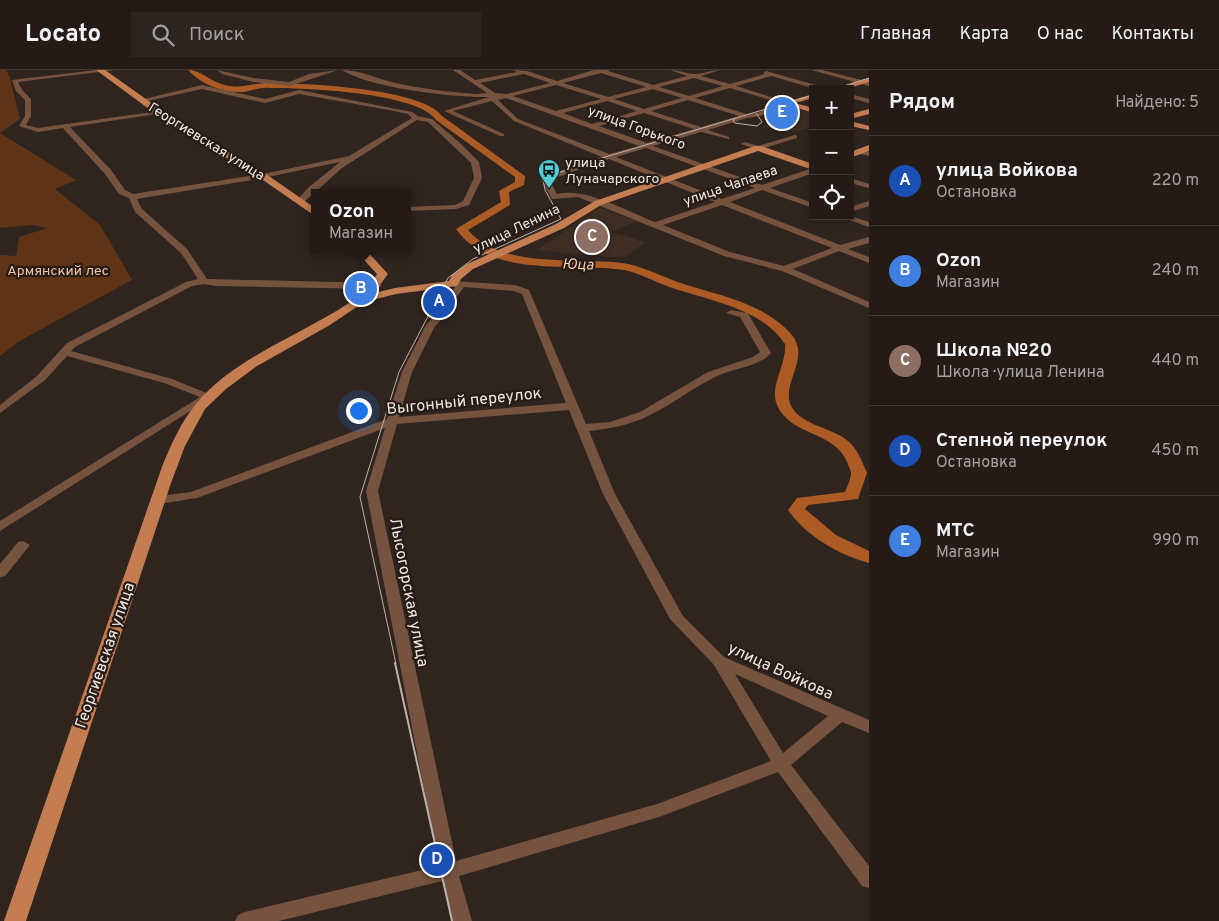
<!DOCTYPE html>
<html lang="ru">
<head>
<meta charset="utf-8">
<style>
  body { margin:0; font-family:Overpass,sans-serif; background:#2c241f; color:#f1f3f6 }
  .controls { position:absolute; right:15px; top:15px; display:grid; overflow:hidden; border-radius:0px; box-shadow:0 2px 8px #0003 }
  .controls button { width:45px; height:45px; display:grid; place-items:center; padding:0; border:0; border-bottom:1px solid #413935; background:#241b16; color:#f1f3f6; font:25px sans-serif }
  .you { position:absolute; left:358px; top:340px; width:18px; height:18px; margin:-12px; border:4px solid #fff; border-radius:50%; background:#1a73e8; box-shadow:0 0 0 8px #1a73e833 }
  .badge { display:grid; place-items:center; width:32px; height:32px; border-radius:50%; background:#0f766e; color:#fff; font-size:16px; font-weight:700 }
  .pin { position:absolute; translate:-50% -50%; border:2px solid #fff; box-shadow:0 1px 5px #0006 }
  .popup { position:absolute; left:311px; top:119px; width:100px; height:65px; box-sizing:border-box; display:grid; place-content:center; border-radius:0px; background:#241b16; filter:drop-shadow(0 1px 4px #0005); font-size:16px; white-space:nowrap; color:#a3a1a1 }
  .popup b { font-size:19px; color:#f1f3f6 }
  .popup::after { content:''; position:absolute; left:50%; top:100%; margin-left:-10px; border:10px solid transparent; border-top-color:#241b16 }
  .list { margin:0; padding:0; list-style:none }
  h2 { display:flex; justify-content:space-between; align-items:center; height:65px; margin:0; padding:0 20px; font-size:21px }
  h2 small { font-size:16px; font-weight:400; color:#a3a1a1 }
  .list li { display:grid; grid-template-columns:32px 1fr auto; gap:15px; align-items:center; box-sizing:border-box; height:90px; padding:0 20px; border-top:1px solid #413935 }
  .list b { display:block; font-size:19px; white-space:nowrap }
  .list p { margin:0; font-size:16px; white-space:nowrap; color:#a3a1a1 }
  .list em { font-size:16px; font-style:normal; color:#a3a1a1 }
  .icon { flex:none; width:28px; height:28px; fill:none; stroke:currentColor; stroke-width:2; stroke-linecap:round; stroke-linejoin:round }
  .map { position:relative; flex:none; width:869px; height:851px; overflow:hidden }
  header { display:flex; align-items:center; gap:30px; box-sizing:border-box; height:70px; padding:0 25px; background:#241b16; border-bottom:1px solid #413935 }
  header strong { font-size:24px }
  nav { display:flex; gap:28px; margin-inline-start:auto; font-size:18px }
  .search { width:350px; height:45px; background:#2c241f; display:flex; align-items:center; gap:12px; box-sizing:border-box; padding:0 18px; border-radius:0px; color:#a3a1a1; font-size:19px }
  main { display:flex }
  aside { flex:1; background:#241b16 }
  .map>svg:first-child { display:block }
  .built { fill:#3e2d23 }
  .green { fill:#5e3316 }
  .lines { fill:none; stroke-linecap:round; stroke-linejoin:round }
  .river { fill:#ab5b23; fill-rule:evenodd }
  .minor { fill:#76533f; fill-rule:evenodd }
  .major { fill:#c37d51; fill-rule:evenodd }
  .tram-far1 { stroke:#bbb2ad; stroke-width:1 }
  .tram { stroke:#bbb2ad; stroke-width:2 }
  .labels { text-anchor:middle; stroke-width:4.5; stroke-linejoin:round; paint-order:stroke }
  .far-street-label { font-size:14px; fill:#f1e9e4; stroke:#261b15 }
  .far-poi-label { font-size:14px; fill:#f1e9e4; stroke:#261b15; text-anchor:start }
  .far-park-label { font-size:14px; fill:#f0c4aa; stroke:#261b15 }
  .far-water-label { font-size:15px; font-style:italic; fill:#fbceb4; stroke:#261b15 }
  .street-label { font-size:16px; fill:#f1e9e4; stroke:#261b15 }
</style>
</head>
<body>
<header>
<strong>Locato</strong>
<div class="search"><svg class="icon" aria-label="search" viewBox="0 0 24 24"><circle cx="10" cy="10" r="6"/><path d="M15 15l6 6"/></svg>Поиск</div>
<nav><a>Главная</a><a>Карта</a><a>О нас</a><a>Контакты</a></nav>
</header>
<main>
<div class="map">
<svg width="869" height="851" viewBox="0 0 869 851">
  <rect width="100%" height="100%" fill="#30241e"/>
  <g class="built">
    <polygon points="790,37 813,43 813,57 789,63 765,56 788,49 769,43"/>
    <polygon points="600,138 637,151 612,162 645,172 626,187 604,187 536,180"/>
  </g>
  <polygon class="green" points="0,0 6,0 10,8 20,49 0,63 76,110 55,119 100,155 132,210 21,270 0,286 0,185 16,186 19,167 47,158 32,155 0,158"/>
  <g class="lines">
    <path class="river" d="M188,0c14,0 24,14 42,16 13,2 25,-3 38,-3 35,0 154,5 174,33l83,60 -1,9 -15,7 1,13 -42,25c33,39 106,27 154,33 19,3 35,11 53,18 39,14 87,20 116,53 22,25 -14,52 2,75 12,17 40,19 55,32 10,8 14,21 19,32l-9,26 -50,6 -3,4 31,26 33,16v12c-30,-8 -63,-27 -81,-53l9,-12 48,-6c2,-5 6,-13 6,-19 0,-3 -3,-8 -4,-11 -12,-31 -57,-26 -70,-57 -8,-19 10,-41 8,-61 -24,-37 -80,-44 -118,-58 -14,-5 -28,-13 -43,-16 -54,-8 -132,9 -168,-41l45,-27 -2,-11 16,-9v-5l-79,-57c-19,-28 -132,-32 -166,-32 -9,-1 -18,3 -27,4 -20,1 -41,-7 -55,-22z"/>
    <g class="minor">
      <polygon points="96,0 115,0 18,12 22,20 31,29 31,46 26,55 38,58 159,41 160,42 157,44 70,57 111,100 125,120 133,124 263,104 349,86 412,48 408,44 389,40 299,24 265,33 202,19 143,32 140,30 202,15 265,29 299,20 412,42 418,46 432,49 459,72 479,92 482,108 469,135 456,139 407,141 407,137 455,135 463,131 474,108 471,93 428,52 417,50 342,98 303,133 296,131 309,117 340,92 263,108 137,129 142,139 187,179 207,209 377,213 382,216 377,219 216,216 204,214 192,216 75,277 71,281 172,309 214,326 0,461 0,451 200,327 164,313 67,286 45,310 0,343 0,335 37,306 67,273 186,212 198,209 181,183 135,142 129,128 119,124 105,104 63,58 38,62 19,56 25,46 25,30 16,21 12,10"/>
      <polygon points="217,0 253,8 289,12 309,4 338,0 290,16 253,12 222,4"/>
      <path d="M342,0c18,0 36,9 53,13 27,6 55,9 82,11l10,-1 -34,-23h7l15,10 42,-8 -3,-2 13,1 30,10 37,-11h15l-1,1 45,14 34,-9 -17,-6c9,0 17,4 25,4 8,0 16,-4 25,-4l-19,6 29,8 35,-10 -2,-1 3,-2 60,17 -10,1 -45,-13 -35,10 54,17 -30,13 -13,2 -39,12 21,7v2l-28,-7 -48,14 109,39 51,-17v5l-43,15 43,15v5l-51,-18 -32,12 110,43 29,-8v6l-21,6 21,8v6l-30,-12 -46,18 76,33v6l-87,-37 -58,-15 -146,-59 -26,2 -11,-20 1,-2 60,-20 -88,-36 -22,-20 -39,10 51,23v2h-4l-56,-25 45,-14c-34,1 -119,-9 -147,-27zM601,3l45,14 -38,10 -45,-14zM524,4l26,9 -43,11 -12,-1 -15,-10zM694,8l29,8 -34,10 -30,-9zM556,15l45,14 -45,12 -43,-15zM730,18l51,15 -24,10 -11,1 -51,-16zM653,19l29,9 -38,11 -30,-10zM506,28l133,48 -30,8 -91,-35 -20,-19zM688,30l51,16 -38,11 -50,-16zM607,31l30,10 -45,13 -29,-11zM644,43l50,16 -47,14 -48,-17zM646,78l109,40 -33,11 -106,-42zM609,89l106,43 -60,20c-27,-10 -69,-35 -98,-28l-8,-14zM722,135l110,43 -48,18 -54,-14 -67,-27z"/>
      <polygon points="812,0 822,0 869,12 869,16"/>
      <polygon points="850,24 869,29 869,33 850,28"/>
      <polygon points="795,65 797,66 797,68 758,80 741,74 745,72 758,76"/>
      <polygon points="860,79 869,82 869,86 857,83 857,79"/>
      <polygon points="850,108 869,114 869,118 850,113"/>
      <polygon points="869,131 869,136 850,142 850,137"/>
      <polygon points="838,146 850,146 869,152 869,157"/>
      <path d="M453,211l62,4 14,5 57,134 24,-2 30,-10 68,-40 45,-15 7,-5 -20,-35 -14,-4 5,-3 16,3 2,2 22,38c-13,15 -39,15 -56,24 -23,11 -43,28 -67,39 -18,9 -39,13 -59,15l26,63 68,122 41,41 145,63v13l-27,-11 -51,43 78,101v22l-7,-2 -84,-114 -119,45 -200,59 13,45h-20l-10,-40 -163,40h-44l3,-6 7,-3 194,-46 -73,-375 19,-63 -188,70 -38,6 -6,-4 6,-4 32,-4 196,-73 15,-47 24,-47 16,-17 3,-9 10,-12 -7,-3zM464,217l50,4 8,3 44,109 -167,14 13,-45 23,-46 15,-15 5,-12zM569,340l34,84 67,125 44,46 57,96 -114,43 -201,57 -78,-370 19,-67zM735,604l93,42 -45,37z"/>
      <polygon points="23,471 30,475 5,506 0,507 0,494 18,472"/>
    </g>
    <g class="major">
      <polygon points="96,0 105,0 174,49 266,104 315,138 315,146 260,108 168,53"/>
      <polygon points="869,8 869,12 846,19 833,19"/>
      <polygon points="813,24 813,28 795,33 813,38 813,43 783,33"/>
      <polygon points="869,39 869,44 850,49 850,44"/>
      <polygon points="850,51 869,56 869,60 850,56"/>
      <polygon points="869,75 869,81 850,88 850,82"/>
      <path d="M755,76h6l52,18v6l-55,-19 -157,54 -37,23 -91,41 -12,10 -4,7 -61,8 -32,8 -34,23 -73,41 -31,23 -21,20 -20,37 -14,37 -145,438h-22l159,-457c9,-21 18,-42 33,-60 30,-37 78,-58 119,-81 22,-12 49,-26 62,-49l-22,-24h11l22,24 -14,19 21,-5 54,-7 3,-6 13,-10 91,-41 39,-23z"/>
    </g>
    <g class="tram-far1">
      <polyline points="834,19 869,8"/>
      <polyline points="735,48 733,51 735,53 757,56 762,52 756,43"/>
      <polyline points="396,594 360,427 399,302 448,208 473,189 561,149 545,120 543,109 582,94 813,25"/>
    </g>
    <polyline class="tram" points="395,593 452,851"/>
  </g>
  <defs>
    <g id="bus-pin" transform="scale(1.125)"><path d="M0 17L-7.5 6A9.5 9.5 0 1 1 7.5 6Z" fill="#51ccd4" stroke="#261b15"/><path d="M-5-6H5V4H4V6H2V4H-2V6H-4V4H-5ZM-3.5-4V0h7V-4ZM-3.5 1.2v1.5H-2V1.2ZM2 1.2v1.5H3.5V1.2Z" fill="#111"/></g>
  </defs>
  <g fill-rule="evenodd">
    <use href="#bus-pin" x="549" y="100"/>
  </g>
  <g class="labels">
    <g class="far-street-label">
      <text transform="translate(637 57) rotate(20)" y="5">улица Горького</text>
      <text transform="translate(207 71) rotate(32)" y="5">Георгиевская улица</text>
      <text transform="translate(730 115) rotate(-19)" y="5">улица Чапаева</text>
      <text transform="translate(516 158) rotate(-26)" y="5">улица Ленина</text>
    </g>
    <g class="far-poi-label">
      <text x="565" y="97">улица<tspan x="565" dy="16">Луначарского</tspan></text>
    </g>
    <g class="far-park-label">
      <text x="58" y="205">Армянский лес</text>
    </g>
    <g class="far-water-label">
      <text transform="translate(578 194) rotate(2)" y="5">Юца</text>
    </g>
    <g class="street-label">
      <text transform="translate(464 330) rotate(-6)" y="6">Выгонный переулок</text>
      <text transform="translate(410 522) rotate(79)" y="6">Лысогорская улица</text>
      <text transform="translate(104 585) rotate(-71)" y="6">Георгиевская улица</text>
      <text transform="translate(781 600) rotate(25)" y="6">улица Войкова</text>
    </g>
  </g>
</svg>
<div class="controls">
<button>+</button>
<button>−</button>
<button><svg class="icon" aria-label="locate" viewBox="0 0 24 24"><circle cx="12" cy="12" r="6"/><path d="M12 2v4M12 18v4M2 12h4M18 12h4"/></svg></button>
</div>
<div class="you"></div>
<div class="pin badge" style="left:439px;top:232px;background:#1a4fb4">A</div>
<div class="pin badge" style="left:361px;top:219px;background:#3f7fe0">B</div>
<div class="popup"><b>Ozon</b>Магазин</div>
<div class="pin badge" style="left:592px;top:167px;background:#8d6e63">C</div>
<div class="pin badge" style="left:437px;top:790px;background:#1a4fb4">D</div>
<div class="pin badge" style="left:782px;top:43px;background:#3f7fe0">E</div>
</div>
<aside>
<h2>Рядом<small>Найдено: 5</small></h2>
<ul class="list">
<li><span class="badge" style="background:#1a4fb4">A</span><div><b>улица Войкова</b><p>Остановка</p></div><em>220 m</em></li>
<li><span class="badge" style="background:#3f7fe0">B</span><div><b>Ozon</b><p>Магазин</p></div><em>240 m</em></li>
<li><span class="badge" style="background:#8d6e63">C</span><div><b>Школа №20</b><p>Школа · улица Ленина</p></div><em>440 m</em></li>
<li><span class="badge" style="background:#1a4fb4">D</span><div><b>Степной переулок</b><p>Остановка</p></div><em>450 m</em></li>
<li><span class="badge" style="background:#3f7fe0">E</span><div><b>МТС</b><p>Магазин</p></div><em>990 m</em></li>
</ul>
</aside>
</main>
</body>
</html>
